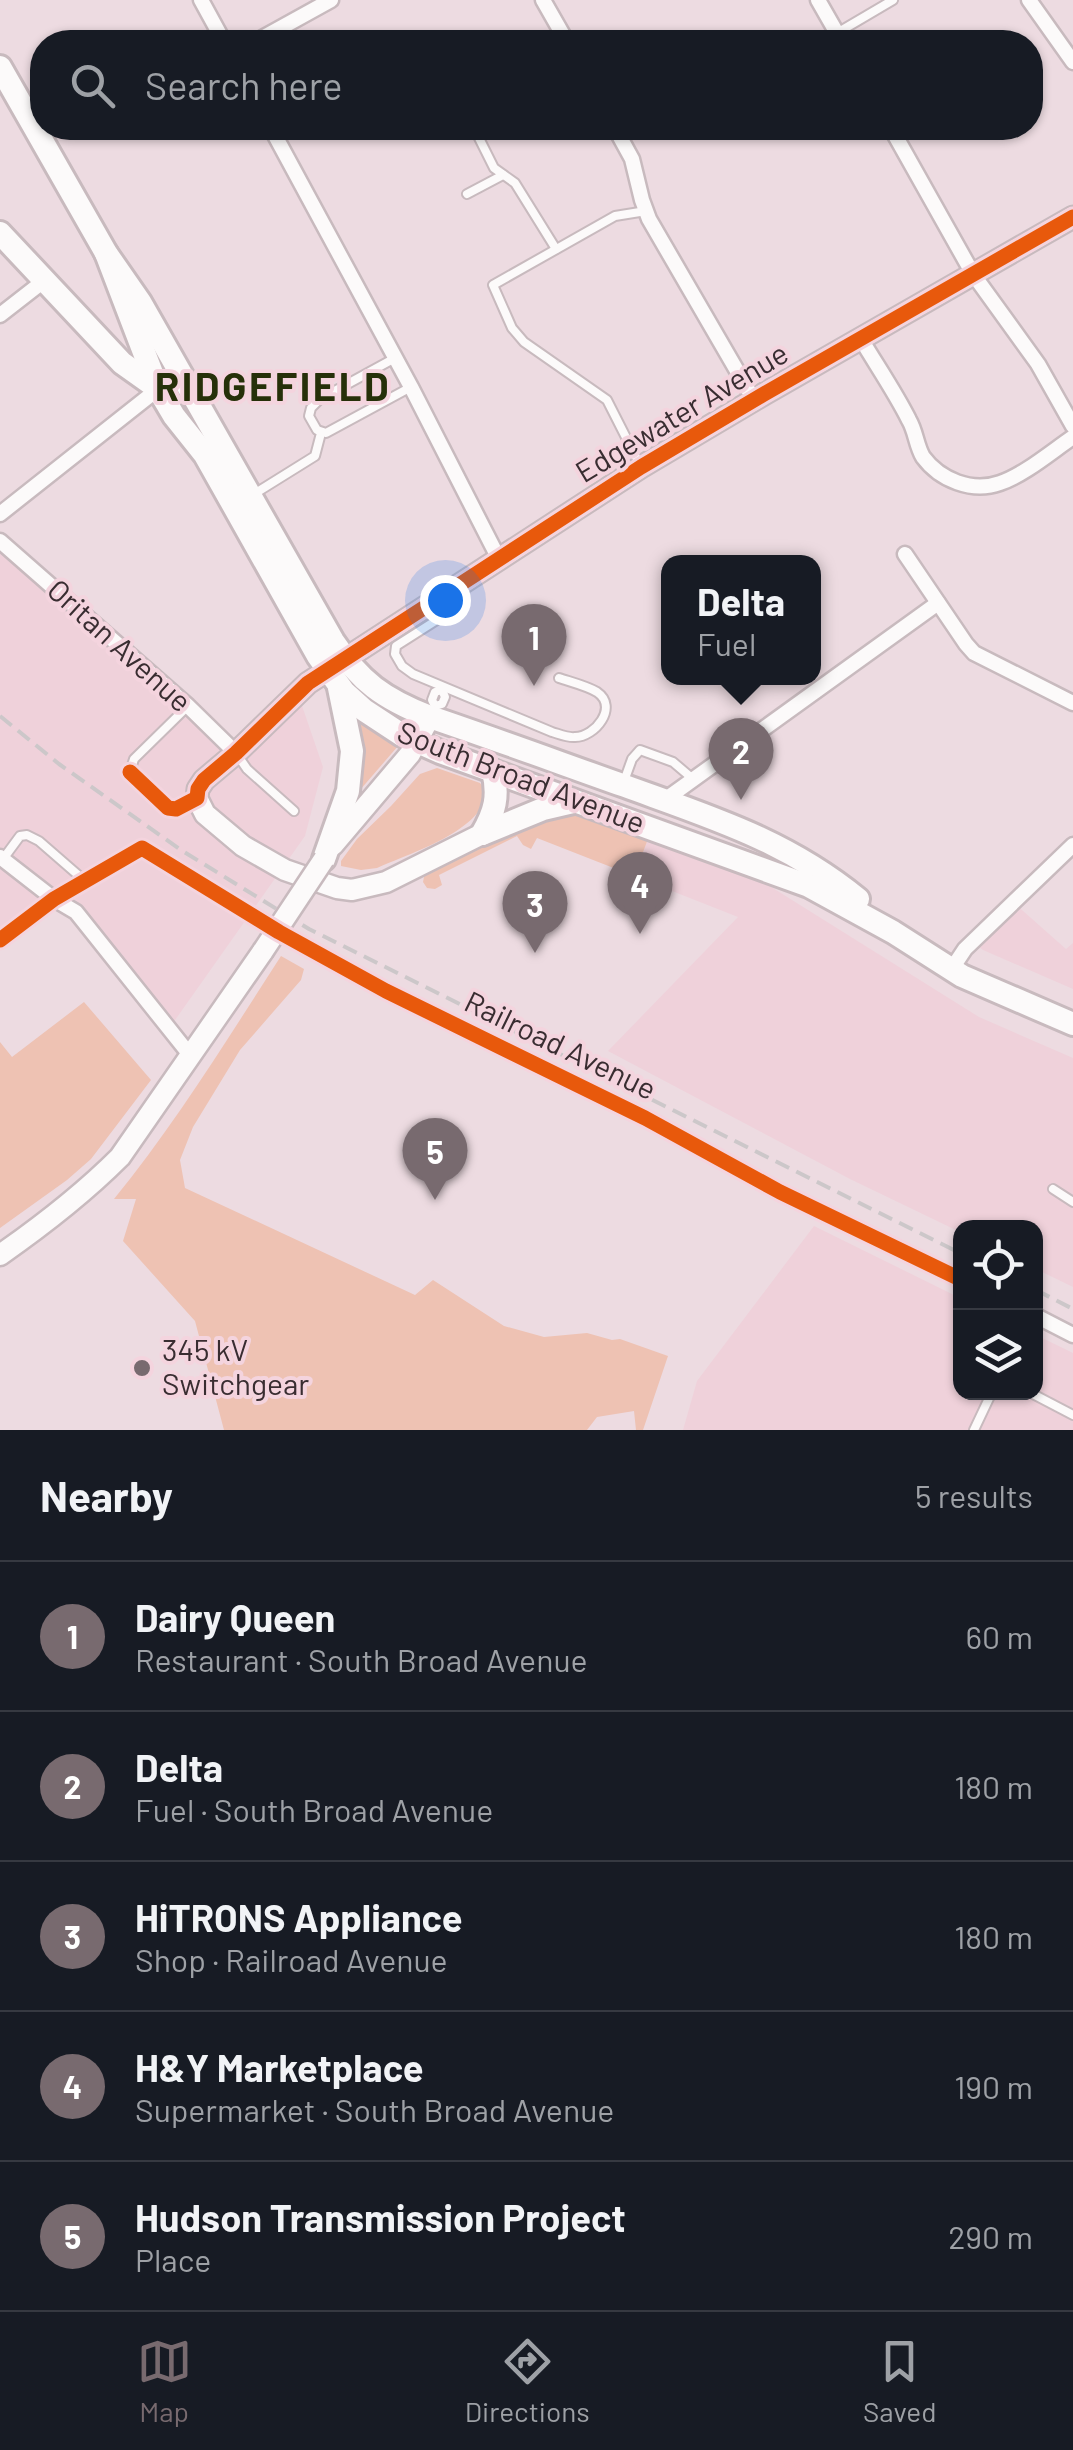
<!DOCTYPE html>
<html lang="en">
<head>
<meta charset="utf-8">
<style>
  body { margin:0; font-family:Barlow,sans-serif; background:#20242c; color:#f1f3f6 }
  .controls { position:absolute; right:30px; bottom:30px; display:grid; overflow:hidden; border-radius:20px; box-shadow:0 2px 8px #0004 }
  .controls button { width:90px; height:90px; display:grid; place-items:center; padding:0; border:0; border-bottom:2px solid #363941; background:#171b24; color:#f1f3f6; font:50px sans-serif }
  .you { position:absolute; left:445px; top:600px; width:35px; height:35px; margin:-25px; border:8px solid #fff; border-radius:50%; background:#1a73e8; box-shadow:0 0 0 15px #1a73e833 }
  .badge { display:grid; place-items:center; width:65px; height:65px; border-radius:50%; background:#786a6f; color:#fff; font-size:32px; font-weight:700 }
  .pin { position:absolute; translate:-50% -82px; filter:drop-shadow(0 2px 5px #0008) }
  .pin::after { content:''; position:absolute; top:52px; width:35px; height:30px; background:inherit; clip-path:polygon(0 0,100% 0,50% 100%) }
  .popup { position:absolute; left:661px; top:555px; width:160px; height:130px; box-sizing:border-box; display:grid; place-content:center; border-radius:20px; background:#171b24; filter:drop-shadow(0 2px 8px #0005); font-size:32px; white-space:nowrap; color:#9ea1a6 }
  .popup b { font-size:38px; color:#f1f3f6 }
  .popup::after { content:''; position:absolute; left:50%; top:100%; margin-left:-20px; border:20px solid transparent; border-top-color:#171b24 }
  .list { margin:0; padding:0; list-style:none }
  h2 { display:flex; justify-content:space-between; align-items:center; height:130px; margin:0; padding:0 40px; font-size:42px }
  h2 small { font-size:32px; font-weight:400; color:#9ea1a6 }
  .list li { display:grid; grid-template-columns:65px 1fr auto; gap:30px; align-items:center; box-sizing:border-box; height:150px; padding:0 40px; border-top:2px solid #363941 }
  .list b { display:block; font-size:38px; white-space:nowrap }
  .list p { margin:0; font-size:32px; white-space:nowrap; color:#9ea1a6 }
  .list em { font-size:32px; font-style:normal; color:#9ea1a6 }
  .icon { flex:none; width:55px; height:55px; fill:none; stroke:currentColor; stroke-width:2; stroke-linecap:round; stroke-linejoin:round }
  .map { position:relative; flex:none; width:1073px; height:1430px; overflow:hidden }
  .search { position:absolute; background:#171b24; box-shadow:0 2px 8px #0004; left:30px; right:30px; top:30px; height:110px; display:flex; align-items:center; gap:25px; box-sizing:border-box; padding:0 35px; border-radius:40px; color:#9ea1a6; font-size:38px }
  .sheet { height:880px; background:#171b24 }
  nav { display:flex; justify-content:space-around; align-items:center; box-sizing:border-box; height:140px; border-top:2px solid #363941; background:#171b24; font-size:28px; color:#9ea1a6 }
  nav a { display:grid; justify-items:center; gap:5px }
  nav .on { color:#786a6f }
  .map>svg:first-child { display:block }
  .built { fill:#efd1da }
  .green { fill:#eec2b3 }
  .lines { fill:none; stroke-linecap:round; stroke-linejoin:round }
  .lane-casing { stroke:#c8babe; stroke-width:12 }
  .street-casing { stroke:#c8babe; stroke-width:19 }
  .secondary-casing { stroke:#c8babe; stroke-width:25 }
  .primary-casing { stroke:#c8babe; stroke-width:28 }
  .lane { stroke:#fcfafa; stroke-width:8 }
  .street { stroke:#fcfafa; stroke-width:14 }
  .secondary { stroke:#fcfafa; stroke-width:20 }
  .primary { stroke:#fcfafa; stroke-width:22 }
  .rail { stroke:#ccc7c9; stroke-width:4; stroke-dasharray:15 8; stroke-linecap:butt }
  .secondary-bridge-casing { stroke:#c8babe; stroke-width:25; stroke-linecap:butt }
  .secondary-bridge { stroke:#fcfafa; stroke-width:20 }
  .cycleway-casing { stroke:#f4d4de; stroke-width:21 }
  .cycleway { stroke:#e8590c; stroke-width:15 }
  .poi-dot { fill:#786a6f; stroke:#f4d4de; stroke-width:4 }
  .labels { text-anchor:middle; stroke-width:8; stroke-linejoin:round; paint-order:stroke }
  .street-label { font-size:30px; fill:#392d31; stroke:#f4d4de }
  .poi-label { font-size:30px; fill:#392d31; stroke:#f4d4de; text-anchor:start }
  .district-label { font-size:40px; font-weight:bold; letter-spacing:2.5px; fill:#263009; stroke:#f4d4de }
</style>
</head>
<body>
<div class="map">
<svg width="1073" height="1430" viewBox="0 0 1073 1430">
  <rect width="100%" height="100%" fill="#eddbe1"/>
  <g class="built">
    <polygon points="0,539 241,751 299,697 323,767 305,836 173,1023 66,896 0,942"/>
    <polygon points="649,837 757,878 979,1017 1073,1058 1073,1287 1036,1269 1036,1228 960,1228 960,1232 850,1179 608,1051 738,917 634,876"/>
    <polygon points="1013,902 1066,949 1073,943 1073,989 983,950 972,941"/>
    <polygon points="814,1226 960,1298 960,1392 1036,1392 1036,1335 1073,1353 1073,1430 683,1430 697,1381"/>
  </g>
  <g class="green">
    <polygon points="360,722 398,746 360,790 362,759 358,723"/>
    <path d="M437,768l43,15 6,8c0,39 -78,63 -109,77l-16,2 -20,-4v-5l16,-22 34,-33 29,-32z"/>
    <polygon points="574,812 648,839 634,876 537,838 531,849 523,845 517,836 439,875 442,885 435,889 427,888 423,882 425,872 545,815"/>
    <path d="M281,956l23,13 -3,11 -61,70 -47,77 -13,33 5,28 230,107 18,-15 71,46 40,11 43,-4 25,7 8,-1 48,17 -25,74h-7l-2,-19 -37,6 -10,13h-363l-29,-109 -72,-80 13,-42h-22c62,-76 114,-161 167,-243z"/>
    <polygon points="84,1002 151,1080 91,1159 67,1180 0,1228 0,1042 12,1057"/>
  </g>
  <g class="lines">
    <g class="lane-casing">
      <g id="lane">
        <polyline points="837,33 893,0"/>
        <polyline points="474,128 494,168 515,183 556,249"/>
        <polyline points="467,194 503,175"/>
        <polyline points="395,358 320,399 311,408 309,416 317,430 326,433 411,387"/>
        <polyline points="639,463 607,400 524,342 512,328 493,285 615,216 646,211"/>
        <polyline points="254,494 315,456 321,433"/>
        <path d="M440,618l-44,28 -1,8 7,12 11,8 139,58c7,2 16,6 23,5 20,0 44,-30 22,-45 -10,-6 -26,-10 -38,-14"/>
        <polyline points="432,713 435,706 432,700 435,692 442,690 445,697 442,704 435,706"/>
        <polyline points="236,753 247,769 294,811"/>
        <polyline points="130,772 134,759 188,706"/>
        <polyline points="623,784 632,759 640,750 673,762 693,779"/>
        <polyline points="3,859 20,836 27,835 39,841 85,881"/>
        <polyline points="1053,1189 1073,1202"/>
        <polyline points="1029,1392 1073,1415"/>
        <polyline points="974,1430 992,1392"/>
      </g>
    </g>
    <g class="street-casing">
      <g id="street">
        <polyline points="201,0 224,42"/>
        <polyline points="543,0 567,42"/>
        <polyline points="818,0 842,42"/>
        <polyline points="1029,0 1073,62"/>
        <polyline points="255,42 331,0"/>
        <polyline points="271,128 411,387 499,559"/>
        <polyline points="615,128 632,159 642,200 649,219 754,400"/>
        <polyline points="891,128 973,274 1038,364 1073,426"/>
        <polyline points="0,315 45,280"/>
        <path d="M861,339c16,27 34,53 48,81 7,12 7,25 14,37 17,23 49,36 77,26 24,-8 51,-31 73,-46"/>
        <polyline points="0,514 158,389"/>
        <polyline points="0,541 188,706 236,753"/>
        <polyline points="905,554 966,644 974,653 1073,703"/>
        <polyline points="130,772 168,808 176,809 197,798"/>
        <polyline points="666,799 938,603"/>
        <polyline points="0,857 54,899 76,912 190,1055"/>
        <polyline points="0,940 54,899 142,848 279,932 386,991 645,1118 780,1192 960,1279"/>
        <polyline points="951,970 965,949 1073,845"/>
        <polyline points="1036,1316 1073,1335"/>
      </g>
    </g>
    <g class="secondary-casing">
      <g id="secondary">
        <polyline points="482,834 386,882 352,890 337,888 285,870 243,846 205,814 197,798 198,789 204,780 236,753 308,683 359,650 641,467 764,394 1073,217"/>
        <polyline points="333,845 410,754 430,717"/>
        <path d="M0,1255c43,-30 83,-61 120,-98l143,-206"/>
      </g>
    </g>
    <g class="primary-casing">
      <g id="primary">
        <path d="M0,67l106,186 34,49 193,339c27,41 51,58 97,76 65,22 130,46 195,69 85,31 161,54 233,113"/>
        <polyline points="0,233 122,363 160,390"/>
        <polyline points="106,253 158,389 174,416 205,455 318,656 344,692 364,710 402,735 440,752 809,886 893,932 962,976 1073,1024"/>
        <polyline points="482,834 543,809 573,802"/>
        <path d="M482,834c13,-22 17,-38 11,-63"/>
        <polyline points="324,859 348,791 352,751 339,688"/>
      </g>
    </g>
    <use href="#lane" class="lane"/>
    <use href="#street" class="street"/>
    <use href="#secondary" class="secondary"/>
    <use href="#primary" class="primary"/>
    <g class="rail">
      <polyline points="0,716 59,764 181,850 309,929 960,1253"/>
      <polyline points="1036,1290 1073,1309"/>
    </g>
    <g class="secondary-bridge-casing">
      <polyline id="secondary-bridge" points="263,951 324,859"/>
    </g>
    <use href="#secondary-bridge" class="secondary-bridge"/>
    <g class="cycleway-casing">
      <g id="cycleway">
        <polyline points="130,772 168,808 176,809 197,798 198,789 204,780 236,753 308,683 641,467 764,394 1073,217"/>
        <polyline points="0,940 54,899 142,848 279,932 386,991 645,1118 780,1192 960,1279"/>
      </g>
    </g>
    <use href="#cycleway" class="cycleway"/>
  </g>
  <circle class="poi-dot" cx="142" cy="1368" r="10"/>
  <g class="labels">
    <g class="street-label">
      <text transform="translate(682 413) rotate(-31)" y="10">Edgewater Avenue</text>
      <text transform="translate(119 646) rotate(42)" y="10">Oritan Avenue</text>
      <text transform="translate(521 778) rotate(21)" y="10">South Broad Avenue</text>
      <text transform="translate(560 1046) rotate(26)" y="10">Railroad Avenue</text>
    </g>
    <g class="poi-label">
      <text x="162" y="1361">345 kV<tspan x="162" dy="34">Switchgear</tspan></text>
    </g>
    <g class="district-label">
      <text x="273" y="401">RIDGEFIELD</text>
    </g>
  </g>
</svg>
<div class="controls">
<button><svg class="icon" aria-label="locate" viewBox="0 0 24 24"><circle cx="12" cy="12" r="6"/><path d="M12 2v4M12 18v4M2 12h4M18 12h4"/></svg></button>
<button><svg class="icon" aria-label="layers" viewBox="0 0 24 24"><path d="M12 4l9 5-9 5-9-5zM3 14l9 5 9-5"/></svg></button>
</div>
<div class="you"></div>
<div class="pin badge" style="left:534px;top:686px">1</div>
<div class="pin badge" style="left:741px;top:800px">2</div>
<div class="popup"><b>Delta</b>Fuel</div>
<div class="pin badge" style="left:535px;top:953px">3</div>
<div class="pin badge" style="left:640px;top:934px">4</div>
<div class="pin badge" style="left:435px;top:1200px">5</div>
<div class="search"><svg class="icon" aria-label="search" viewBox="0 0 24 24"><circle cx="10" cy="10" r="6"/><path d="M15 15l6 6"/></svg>Search here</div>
</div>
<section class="sheet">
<h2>Nearby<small>5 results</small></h2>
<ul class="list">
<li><span class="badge">1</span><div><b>Dairy Queen</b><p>Restaurant · South Broad Avenue</p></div><em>60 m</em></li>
<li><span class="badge">2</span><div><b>Delta</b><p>Fuel · South Broad Avenue</p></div><em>180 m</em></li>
<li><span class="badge">3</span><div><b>HiTRONS Appliance</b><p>Shop · Railroad Avenue</p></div><em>180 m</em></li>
<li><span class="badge">4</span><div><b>H&amp;Y Marketplace</b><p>Supermarket · South Broad Avenue</p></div><em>190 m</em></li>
<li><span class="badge">5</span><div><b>Hudson Transmission Project</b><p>Place</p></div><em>290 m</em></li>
</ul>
</section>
<nav>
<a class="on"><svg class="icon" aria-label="map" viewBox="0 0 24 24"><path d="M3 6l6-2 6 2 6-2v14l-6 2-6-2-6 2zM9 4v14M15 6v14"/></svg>Map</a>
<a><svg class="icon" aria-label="directions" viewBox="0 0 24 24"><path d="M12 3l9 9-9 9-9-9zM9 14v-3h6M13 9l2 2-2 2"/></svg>Directions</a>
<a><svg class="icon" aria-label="saved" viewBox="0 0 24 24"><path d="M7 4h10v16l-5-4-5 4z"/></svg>Saved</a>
</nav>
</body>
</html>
